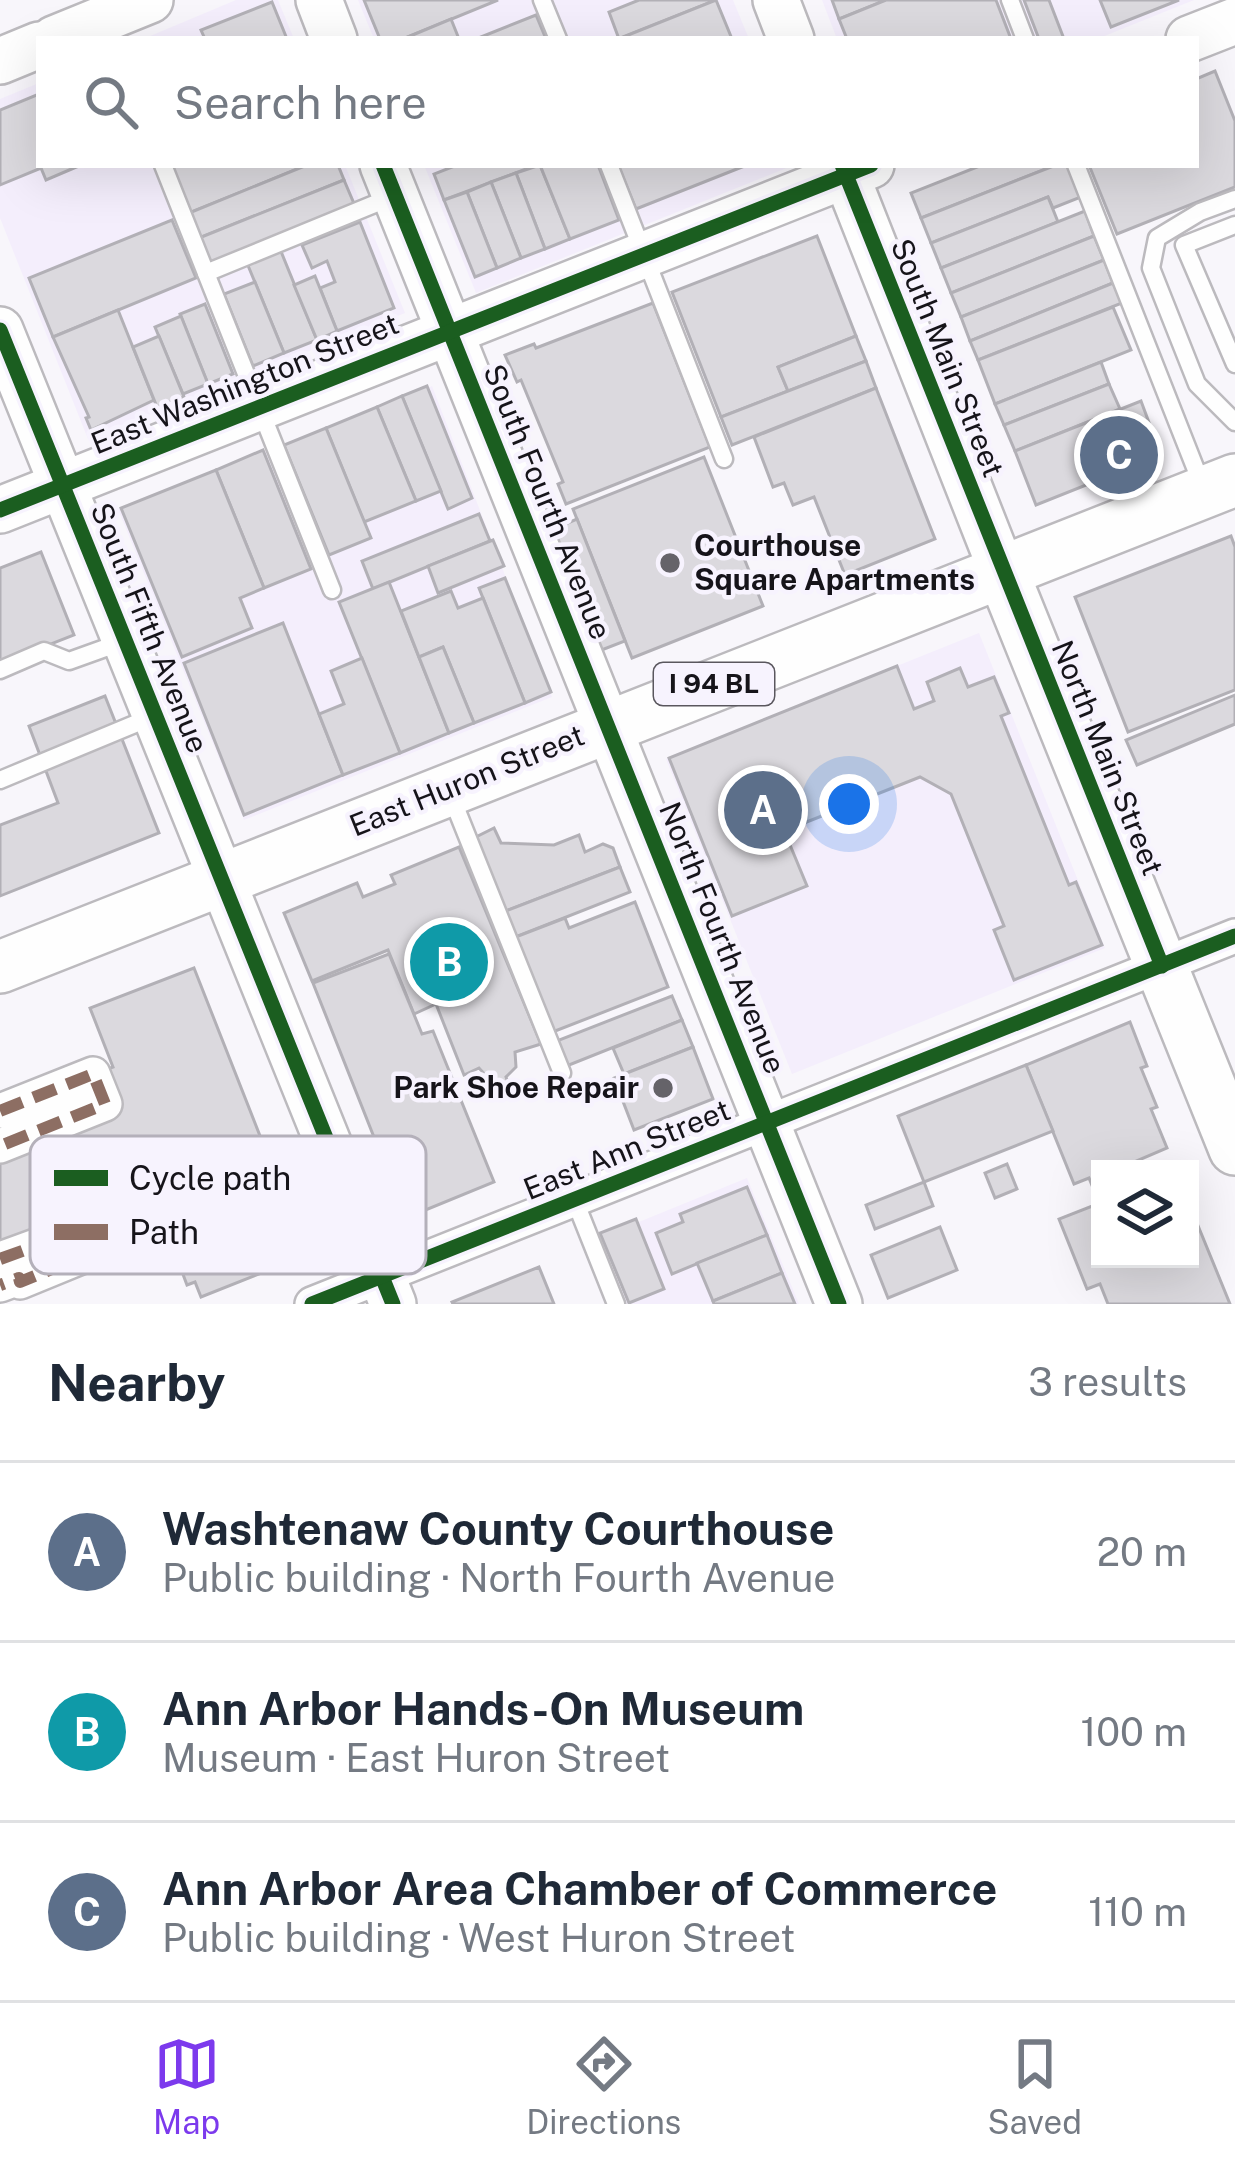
<!DOCTYPE html>
<html lang="en">
<head>
<meta charset="utf-8">
<style>
  body { margin:0; font-family:"Public Sans",sans-serif; background:#f2f2f3; color:#1f2937 }
  .controls { position:absolute; right:36px; bottom:36px; display:grid; overflow:hidden; border-radius:0px; box-shadow:0 12px 48px #0002 }
  .controls button { width:108px; height:108px; display:grid; place-items:center; padding:0; border:0; border-bottom:3px solid #e0e1e3; background:#fff; color:#1f2937; font:60px sans-serif }
  .you { position:absolute; left:849px; top:804px; width:42px; height:42px; margin:-30px; border:9px solid #fff; border-radius:50%; background:#1a73e8; box-shadow:0 0 0 18px #1a73e833 }
  .badge { display:grid; place-items:center; width:78px; height:78px; border-radius:50%; background:#7c3aed; color:#fff; font-size:39px; font-weight:700 }
  .pin { position:absolute; translate:-50% -50%; border:6px solid #fff; box-shadow:0 3px 12px #0006 }
  .list { margin:0; padding:0; list-style:none }
  h2 { display:flex; justify-content:space-between; align-items:center; height:156px; margin:0; padding:0 48px; font-size:51px }
  h2 small { font-size:39px; font-weight:400; color:#747a83 }
  .list li { display:grid; grid-template-columns:78px 1fr auto; gap:36px; align-items:center; box-sizing:border-box; height:180px; padding:0 48px; border-top:3px solid #e0e1e3 }
  .list b { display:block; font-size:45px; white-space:nowrap }
  .list p { margin:0; font-size:39px; white-space:nowrap; color:#747a83 }
  .list em { font-size:39px; font-style:normal; color:#747a83 }
  .icon { flex:none; width:66px; height:66px; fill:none; stroke:currentColor; stroke-width:2; stroke-linecap:round; stroke-linejoin:round }
  .map { position:relative; flex:none; width:1235px; height:1304px; overflow:hidden }
  .search { position:absolute; background:#fff; box-shadow:0 12px 48px #0002; left:36px; right:36px; top:36px; height:132px; display:flex; align-items:center; gap:30px; box-sizing:border-box; padding:0 42px; border-radius:0px; color:#747a83; font-size:45px }
  .sheet { height:696px; background:#fff }
  nav { display:flex; justify-content:space-around; align-items:center; box-sizing:border-box; height:168px; border-top:3px solid #e0e1e3; background:#fff; font-size:33px; color:#747a83 }
  nav a { display:grid; justify-items:center; gap:6px }
  nav .on { color:#7c3aed }
  .map>svg:first-child { display:block }
  .built { fill:#f4eefc }
  .building { fill:#dbd9de; stroke:#b2b0b6; stroke-width:3 }
  .lines { fill:none; stroke-linecap:round; stroke-linejoin:round }
  .lane-casing { stroke:#bcbabe; stroke-width:21 }
  .street-casing { stroke:#bcbabe; stroke-width:38 }
  .secondary-casing { stroke:#bcbabe; stroke-width:50 }
  .primary-casing { stroke:#bcbabe; stroke-width:56 }
  .lane { stroke:#fefefe; stroke-width:16 }
  .street { stroke:#fefefe; stroke-width:33 }
  .secondary { stroke:#fefefe; stroke-width:45 }
  .primary { stroke:#fefefe; stroke-width:51 }
  .quiet { stroke:#8d6e63; stroke-width:12; stroke-dasharray:24 12; stroke-linecap:butt }
  .cycleway-casing { stroke:#f7f3fe; stroke-width:22 }
  .cycleway { stroke:#1b5e20; stroke-width:15 }
  .poi-dot { fill:#656369; stroke:#f7f3fe; stroke-width:4.5 }
  .labels { text-anchor:middle; stroke-width:9; stroke-linejoin:round; paint-order:stroke }
  .shield { fill:#f7f3fe; stroke:#5a575e; stroke-width:3 }
  .shield-label { font-size:27px; font-weight:bold; fill:#16141a }
  .street-label { font-size:30px; fill:#16141a; stroke:#f7f3fe }
  .poi-label { font-size:30px; font-weight:bold; fill:#16141a; stroke:#f7f3fe; text-anchor:start }
  .key { fill:#f7f3fe; stroke:#b4b0ba; stroke-width:3 }
  .key-label { font-size:33px; fill:#16141a }
</style>
</head>
<body>
<div class="map">
<svg width="1235" height="1304" viewBox="0 0 1235 1304">
  <rect width="100%" height="100%" fill="#f8f6fb"/>
  <g class="built">
    <polygon points="236,0 278,0 294,39 143,39"/>
    <polygon points="358,0 733,0 749,39 374,39"/>
    <polygon points="822,0 1194,0 1097,39 837,39"/>
    <polygon points="39,83 39,165 345,165 405,313 88,439 0,218 0,99"/>
    <polygon points="424,165 794,165 476,293"/>
    <polygon points="432,386 552,697 244,820 118,509"/>
    <polygon points="979,633 1105,948 792,1074 666,759"/>
    <polygon points="747,1178 799,1304 623,1304 597,1239"/>
  </g>
  <g class="building">
    <polygon points="364,0 498,0 403,39 380,39"/>
    <polygon points="639,0 716,0 619,39 609,12"/>
    <polygon points="716,0 732,39 618,39"/>
    <polygon points="832,0 886,0 839,19"/>
    <polygon points="886,0 996,0 1011,39 847,39 839,19"/>
    <polygon points="1024,0 1049,0 1064,39 1039,39"/>
    <polygon points="1100,0 1179,0 1111,27"/>
    <polygon points="272,2 287,39 205,39 201,30"/>
    <polygon points="536,15 546,39 476,39"/>
    <polygon points="451,19 459,39 403,39"/>
    <polygon points="1215,71 1235,121 1235,187 1117,234 1089,165 1196,165 1196,79"/>
    <polygon points="39,94 39,165 81,165 46,180 41,168 0,185 0,110"/>
    <polygon points="170,165 307,165 189,213"/>
    <polygon points="307,165 338,165 344,180 199,238 189,213"/>
    <polygon points="457,165 534,165 534,166 444,200 434,174"/>
    <polygon points="540,165 570,239 545,249 516,173"/>
    <polygon points="540,165 598,165 619,220 570,239"/>
    <polygon points="618,165 747,165 636,209"/>
    <polygon points="982,165 1056,165 921,218 911,193"/>
    <polygon points="1056,165 1068,165 1081,197 1053,208 1048,197 931,243 921,218"/>
    <polygon points="516,173 545,249 521,258 491,182"/>
    <polygon points="344,180 355,206 210,265 199,238"/>
    <polygon points="491,182 521,258 497,268 467,192"/>
    <polygon points="467,192 497,268 475,277 444,200"/>
    <polygon points="1048,197 1058,222 941,268 931,243"/>
    <polygon points="1085,211 1094,236 951,293 941,268"/>
    <polygon points="172,220 196,278 53,337 29,278"/>
    <polygon points="360,222 394,308 337,331 320,288 335,282 327,261 312,268 302,245"/>
    <polygon points="817,236 856,336 778,367 788,391 721,417 672,292"/>
    <polygon points="1094,236 1104,260 961,317 951,293"/>
    <polygon points="280,249 317,340 284,353 247,263"/>
    <polygon points="1104,260 1113,283 970,341 961,317"/>
    <polygon points="315,276 337,331 317,340 294,285"/>
    <polygon points="255,282 284,353 253,366 224,294"/>
    <polygon points="1113,283 1122,303 978,360 970,341"/>
    <polygon points="653,303 710,447 566,504 558,484 563,482 521,380 517,382 505,355 534,344 536,348"/>
    <polygon points="205,304 233,374 208,384 180,314"/>
    <polygon points="1113,307 1131,350 995,404 978,360"/>
    <polygon points="118,310 154,400 91,430 86,418 89,417 53,337"/>
    <polygon points="181,316 208,384 183,394 155,327"/>
    <polygon points="159,336 184,397 157,407 133,347"/>
    <polygon points="856,336 866,361 788,391 778,367"/>
    <polygon points="866,361 876,388 732,445 721,417"/>
    <polygon points="1101,362 1109,384 1004,425 995,404"/>
    <polygon points="1109,384 1120,409 1015,451 1004,425"/>
    <polygon points="427,386 472,498 448,509 402,396"/>
    <polygon points="876,388 935,539 845,575 814,497 793,505 784,483 773,487 754,437"/>
    <polygon points="402,396 441,491 416,501 377,407"/>
    <polygon points="1141,401 1151,428 1133,435 1144,462 1036,505 1015,451"/>
    <polygon points="377,407 416,501 364,522 326,428"/>
    <polygon points="326,428 371,538 329,555 284,445"/>
    <polygon points="263,450 311,569 264,588 216,470"/>
    <polygon points="704,457 763,606 632,658 573,509"/>
    <polygon points="216,470 264,588 240,598 252,628 182,657 121,508"/>
    <polygon points="479,514 490,541 373,589 362,561"/>
    <polygon points="577,519 625,641 599,651 551,530"/>
    <polygon points="1231,536 1235,547 1235,690 1128,732 1075,597"/>
    <polygon points="493,540 504,566 438,593 428,566"/>
    <polygon points="41,552 74,635 0,664 0,568"/>
    <polygon points="505,578 551,692 525,703 479,588"/>
    <polygon points="389,582 449,733 400,753 339,602"/>
    <polygon points="451,591 458,608 483,598 525,703 474,723 443,647 419,657 401,611"/>
    <polygon points="283,623 343,775 244,815 184,663"/>
    <polygon points="443,647 474,723 449,733 419,657"/>
    <polygon points="362,658 400,753 343,775 319,714 344,704 331,671"/>
    <polygon points="897,666 914,709 934,701 927,682 960,668 968,687 994,677 1009,713 1001,716 1069,885 1076,882 1102,945 1014,980 994,930 1004,926 951,794 920,777 794,827 788,840 807,886 732,916 669,758"/>
    <polygon points="1235,695 1235,724 1137,765 1126,740"/>
    <polygon points="105,696 159,833 0,896 0,825 58,803 29,726"/>
    <polygon points="494,828 501,843 554,845 579,835 585,852 603,844 613,848 620,867 503,912 474,838"/>
    <polygon points="459,847 541,1044 515,1052 516,1067 506,1077 513,1097 481,1096 489,1079 479,1068 464,1075 436,1004 414,1014 388,950 312,981 284,913 357,883 363,897 395,884 391,875"/>
    <polygon points="620,867 630,892 513,938 503,912"/>
    <polygon points="635,902 668,987 550,1033 513,938 565,918 569,928"/>
    <polygon points="389,954 422,1034 433,1031 494,1182 406,1218 313,983"/>
    <polygon points="194,968 288,1207 298,1203 311,1235 300,1239 307,1255 201,1297 195,1282 187,1285 175,1253 185,1249 173,1219 154,1227 0,1259 0,1146 93,1074 113,1067 90,1008"/>
    <polygon points="672,996 682,1020 564,1067 554,1042"/>
    <polygon points="682,1020 693,1047 624,1074 613,1048"/>
    <polygon points="1130,1022 1147,1066 1141,1068 1157,1107 1151,1109 1167,1148 1134,1162 1137,1169 1100,1169 1099,1203 1089,1178 1074,1184 1026,1065"/>
    <polygon points="693,1047 713,1099 634,1130 614,1078"/>
    <polygon points="1026,1065 1053,1131 924,1182 898,1116"/>
    <polygon points="1007,1164 1017,1189 995,1198 985,1173"/>
    <polygon points="924,1182 933,1206 875,1229 866,1205"/>
    <polygon points="747,1187 767,1235 672,1274 656,1233 683,1222 680,1214"/>
    <polygon points="1100,1203 1100,1259 1190,1259 1190,1206 1230,1304 1108,1304 1100,1284 1087,1289 1059,1219"/>
    <polygon points="636,1219 664,1289 629,1303 600,1233"/>
    <polygon points="940,1227 957,1270 888,1298 871,1255"/>
    <polygon points="767,1235 782,1273 713,1301 697,1263"/>
    <polygon points="539,1267 554,1304 453,1304 452,1302"/>
    <polygon points="782,1273 795,1304 714,1304 713,1301"/>
  </g>
  <g class="lines">
    <g class="lane-casing">
      <g id="lane">
        <polyline points="542,0 558,39"/>
        <polyline points="1010,0 1025,39"/>
        <polyline points="163,165 332,590"/>
        <polyline points="609,165 724,459"/>
        <polyline points="1076,165 1202,485"/>
        <polyline points="1235,199 1200,212 1157,238 1151,268 1197,384 1235,422"/>
        <polyline points="1235,225 1184,245 1235,364"/>
        <polyline points="206,273 394,196"/>
        <polyline points="0,670 44,651 69,661 122,642"/>
        <polyline points="0,780 154,716"/>
        <polyline points="451,796 562,1073"/>
        <polyline points="575,1201 616,1304"/>
      </g>
    </g>
    <g class="street-casing">
      <g id="street">
        <polyline points="0,1111 93,1074 105,1104 0,1146"/>
        <polyline points="0,1259 126,1213 123,1205 141,1197 154,1227 20,1282 19,1278 0,1285"/>
        <polyline points="312,1304 1235,936"/>
      </g>
    </g>
    <g class="secondary-casing">
      <g id="secondary">
        <polyline points="319,0 334,39"/>
        <polyline points="776,0 791,39"/>
        <polyline points="54,39 150,0"/>
        <polyline points="1189,39 1235,21"/>
        <polyline points="0,61 39,45"/>
        <polyline points="383,165 839,1304"/>
        <polyline points="842,165 1002,571"/>
        <polyline points="0,330 393,1304"/>
        <polyline points="0,510 871,165"/>
      </g>
    </g>
    <g class="primary-casing">
      <g id="primary">
        <polyline points="1002,571 1235,1149"/>
        <polyline points="0,967 1235,480"/>
      </g>
    </g>
    <use href="#lane" class="lane"/>
    <use href="#street" class="street"/>
    <use href="#secondary" class="secondary"/>
    <use href="#primary" class="primary"/>
    <g class="quiet">
      <polyline points="0,1111 93,1074 105,1104 0,1146"/>
      <polyline points="0,1259 126,1213 123,1205 141,1197 154,1227 20,1282 19,1278 0,1285"/>
    </g>
    <g class="cycleway-casing">
      <g id="cycleway">
        <polyline points="383,165 839,1304"/>
        <polyline points="842,165 1162,966"/>
        <polyline points="0,330 393,1304"/>
        <polyline points="0,510 871,165"/>
        <polyline points="312,1304 1235,936"/>
      </g>
    </g>
    <use href="#cycleway" class="cycleway"/>
  </g>
  <g class="poi-dot">
    <circle cx="670" cy="563" r="12"/>
    <circle cx="663" cy="1088" r="12"/>
  </g>
  <g class="labels">
    <rect class="shield" x="654" y="663" width="120" height="42" rx="9"/>
    <g class="shield-label">
      <text x="714" y="693">I 94 BL</text>
    </g>
    <g class="street-label">
      <text transform="translate(947 358) rotate(68)" y="10">South Main Street</text>
      <text transform="translate(245 384) rotate(-22)" y="10">East Washington Street</text>
      <text transform="translate(547 502) rotate(68)" y="10">South Fourth Avenue</text>
      <text transform="translate(149 628) rotate(68)" y="10">South Fifth Avenue</text>
      <text transform="translate(1107 758) rotate(68)" y="10">North Main Street</text>
      <text transform="translate(467 781) rotate(-22)" y="10">East Huron Street</text>
      <text transform="translate(722 938) rotate(68)" y="10">North Fourth Avenue</text>
      <text transform="translate(627 1150) rotate(-22)" y="10">East Ann Street</text>
    </g>
    <g class="poi-label">
      <text x="694" y="556">Courthouse<tspan x="694" dy="34">Square Apartments</tspan></text>
      <text x="639" y="1098" text-anchor="end">Park Shoe Repair</text>
    </g>
  </g>
  <rect x="30" y="1136" width="396" height="138" rx="18" class="key"/>
  <rect x="54" y="1170" width="54" height="16" fill="#1b5e20"/>
  <rect x="54" y="1224" width="54" height="16" fill="#8d6e63"/>
  <g class="key-label">
    <text x="129" y="1190">Cycle path</text>
    <text x="129" y="1244">Path</text>
  </g>
</svg>
<div class="controls">
<button><svg class="icon" aria-label="layers" viewBox="0 0 24 24"><path d="M12 4l9 5-9 5-9-5zM3 14l9 5 9-5"/></svg></button>
</div>
<div class="you"></div>
<div class="pin badge" style="left:763px;top:810px;background:#5c6f8a">A</div>
<div class="pin badge" style="left:449px;top:962px;background:#0f9aa8">B</div>
<div class="pin badge" style="left:1119px;top:455px;background:#5c6f8a">C</div>
<div class="search"><svg class="icon" aria-label="search" viewBox="0 0 24 24"><circle cx="10" cy="10" r="6"/><path d="M15 15l6 6"/></svg>Search here</div>
</div>
<section class="sheet">
<h2>Nearby<small>3 results</small></h2>
<ul class="list">
<li><span class="badge" style="background:#5c6f8a">A</span><div><b>Washtenaw County Courthouse</b><p>Public building · North Fourth Avenue</p></div><em>20 m</em></li>
<li><span class="badge" style="background:#0f9aa8">B</span><div><b>Ann Arbor Hands-On Museum</b><p>Museum · East Huron Street</p></div><em>100 m</em></li>
<li><span class="badge" style="background:#5c6f8a">C</span><div><b>Ann Arbor Area Chamber of Commerce</b><p>Public building · West Huron Street</p></div><em>110 m</em></li>
</ul>
</section>
<nav>
<a class="on"><svg class="icon" aria-label="map" viewBox="0 0 24 24"><path d="M3 6l6-2 6 2 6-2v14l-6 2-6-2-6 2zM9 4v14M15 6v14"/></svg>Map</a>
<a><svg class="icon" aria-label="directions" viewBox="0 0 24 24"><path d="M12 3l9 9-9 9-9-9zM9 14v-3h6M13 9l2 2-2 2"/></svg>Directions</a>
<a><svg class="icon" aria-label="saved" viewBox="0 0 24 24"><path d="M7 4h10v16l-5-4-5 4z"/></svg>Saved</a>
</nav>
</body>
</html>
